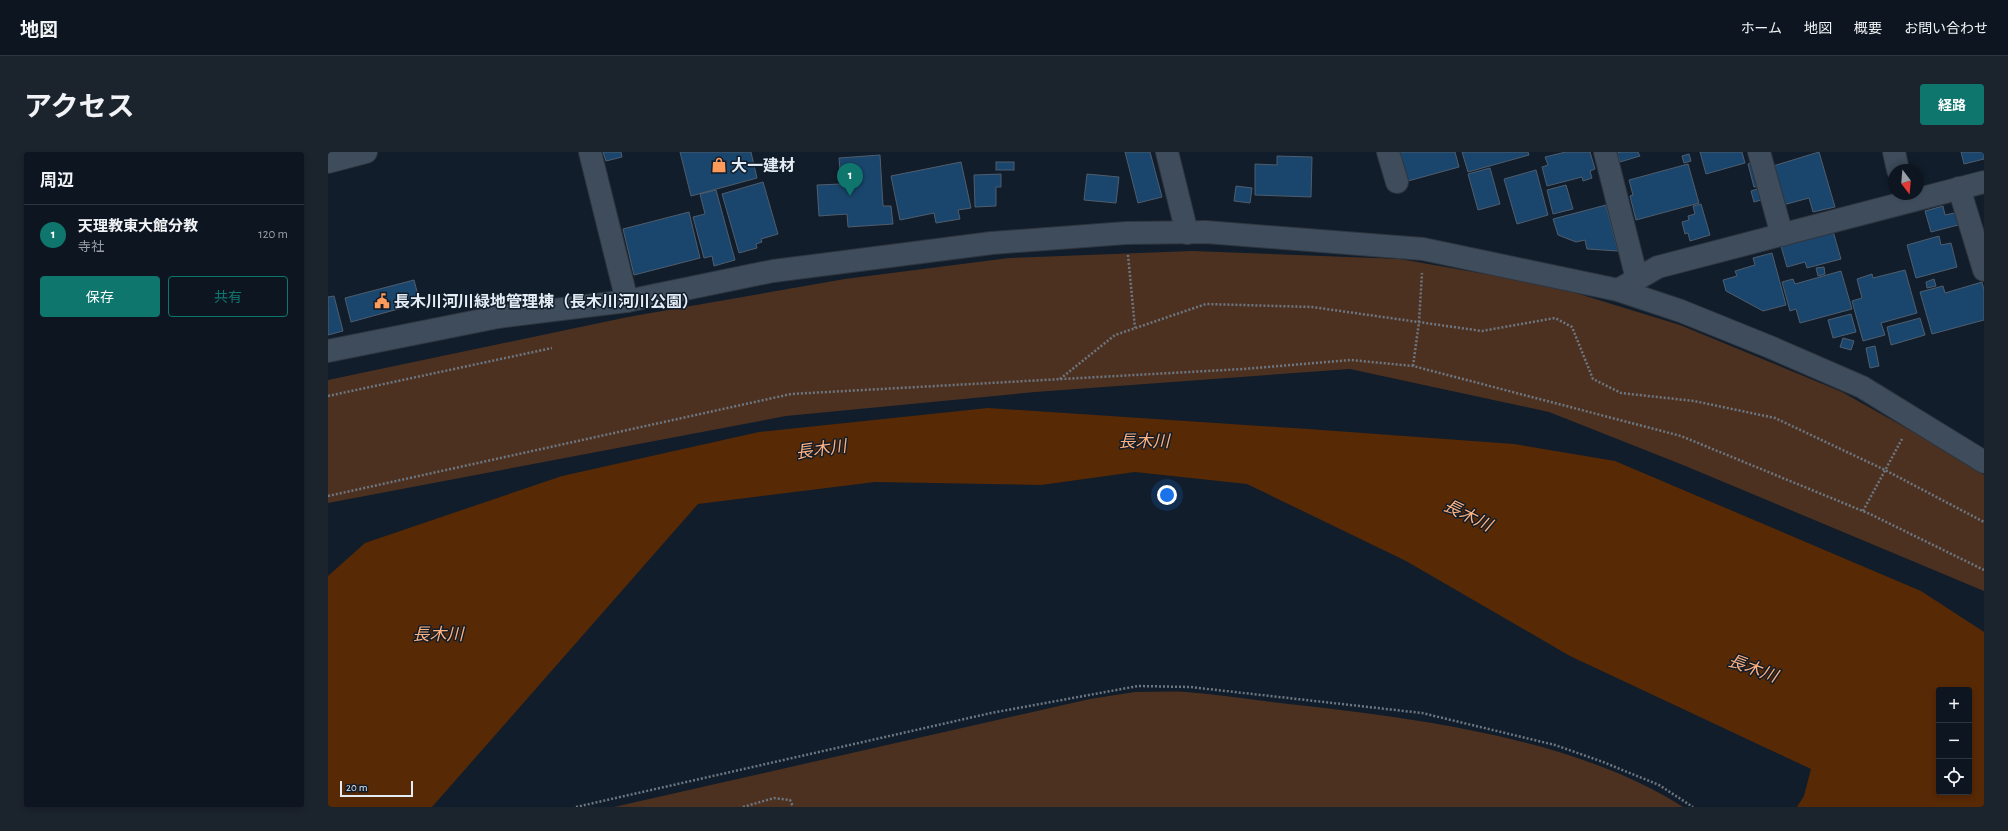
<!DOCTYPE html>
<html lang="ja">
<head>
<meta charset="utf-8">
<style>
  body { margin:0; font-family:"Alegreya Sans","Noto Sans JP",sans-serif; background:#1b232d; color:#f1f3f6 }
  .controls { position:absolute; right:12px; bottom:12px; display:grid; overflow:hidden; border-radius:4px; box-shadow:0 2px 6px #0003 }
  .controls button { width:36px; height:36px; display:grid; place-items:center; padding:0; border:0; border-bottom:1px solid #2d353e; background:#0d1620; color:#f1f3f6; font:20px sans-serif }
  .compass { position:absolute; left:1560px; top:12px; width:36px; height:36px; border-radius:50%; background:#0d1620; box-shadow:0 2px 6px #0003; rotate:164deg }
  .scale { position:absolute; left:12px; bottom:10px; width:73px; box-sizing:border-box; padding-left:4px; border:2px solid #e3ebf4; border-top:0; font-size:11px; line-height:14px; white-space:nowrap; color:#e3ebf4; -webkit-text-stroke:3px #111d2a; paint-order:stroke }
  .you { position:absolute; left:839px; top:343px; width:14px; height:14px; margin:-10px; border:3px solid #fff; border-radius:50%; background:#1a73e8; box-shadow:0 0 0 6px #1a73e833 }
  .badge { display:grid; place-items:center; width:26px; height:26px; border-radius:50%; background:#0f766e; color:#fff; font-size:13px; font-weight:700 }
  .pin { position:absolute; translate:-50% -33px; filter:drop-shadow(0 1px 2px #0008) }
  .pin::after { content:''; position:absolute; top:21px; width:14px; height:12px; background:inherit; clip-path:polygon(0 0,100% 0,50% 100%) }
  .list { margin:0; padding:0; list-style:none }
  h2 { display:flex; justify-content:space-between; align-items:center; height:52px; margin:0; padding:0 16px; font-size:17px }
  h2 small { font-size:13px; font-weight:400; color:#9a9fa5 }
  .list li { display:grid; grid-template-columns:26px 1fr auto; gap:12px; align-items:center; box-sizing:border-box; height:60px; padding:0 16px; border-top:1px solid #2d353e }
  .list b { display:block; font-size:15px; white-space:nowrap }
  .list p { margin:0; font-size:13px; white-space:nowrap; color:#9a9fa5 }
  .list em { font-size:13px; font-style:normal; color:#9a9fa5 }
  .actions { display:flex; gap:8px; padding:12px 16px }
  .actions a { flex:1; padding:9px 0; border:1px solid #0f766e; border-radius:4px; text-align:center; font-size:14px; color:#0f766e }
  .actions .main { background:#0f766e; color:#fff }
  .icon { flex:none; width:22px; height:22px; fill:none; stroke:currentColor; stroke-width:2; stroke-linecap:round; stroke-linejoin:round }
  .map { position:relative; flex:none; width:1656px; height:655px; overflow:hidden; border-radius:4px }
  header { display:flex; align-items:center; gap:24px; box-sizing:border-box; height:56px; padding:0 20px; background:#0d1620; border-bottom:1px solid #2d353e }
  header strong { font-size:19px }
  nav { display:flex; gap:22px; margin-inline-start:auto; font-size:14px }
  .intro { display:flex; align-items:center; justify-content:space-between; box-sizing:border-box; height:96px; padding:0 24px }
  h1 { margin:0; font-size:28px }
  .button { padding:10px 18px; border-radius:4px; background:#0f766e; color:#fff; font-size:14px; font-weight:700 }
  main { display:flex; gap:24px; padding:0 24px }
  aside { flex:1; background:#0d1620; border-radius:4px; box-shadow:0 2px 6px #0003 }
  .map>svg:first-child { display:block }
  .green { fill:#4d3120 }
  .water { fill:#582905; fill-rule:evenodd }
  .building { fill:#1a466d; stroke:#4f5d6d }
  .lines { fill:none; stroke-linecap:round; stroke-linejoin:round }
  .street-casing { stroke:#2e353f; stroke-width:24 }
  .path { stroke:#6d7782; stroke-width:2.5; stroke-dasharray:2 2; stroke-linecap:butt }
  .street { stroke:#3e4c5b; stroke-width:22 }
  .labels { text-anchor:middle; stroke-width:3; stroke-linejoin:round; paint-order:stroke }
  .poi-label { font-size:16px; font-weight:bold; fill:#e3ebf4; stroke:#111d2a; text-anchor:start }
  .water-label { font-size:17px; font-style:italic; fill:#feb07f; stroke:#111d2a }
</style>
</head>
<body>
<header>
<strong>地図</strong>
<nav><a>ホーム</a><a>地図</a><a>概要</a><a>お問い合わせ</a></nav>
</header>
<div class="intro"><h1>アクセス</h1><a class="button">経路</a></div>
<main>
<aside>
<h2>周辺<small></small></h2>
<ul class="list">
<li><span class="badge">1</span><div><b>天理教東大館分教</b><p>寺社</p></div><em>120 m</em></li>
</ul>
<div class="actions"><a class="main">保存</a><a>共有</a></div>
</aside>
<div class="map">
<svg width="1656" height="655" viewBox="0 0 1656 655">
  <rect width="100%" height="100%" fill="#111d2a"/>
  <g class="green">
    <polygon points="864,99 1072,107 1225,134 1352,173 1514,240 1631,306 1656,323 1656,439 1355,313 1221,260 1022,217 707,240 458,264 0,351 0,228 300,165 517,127 681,106"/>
    <path d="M807,540c17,0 35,-1 51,0 38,3 75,9 112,13 123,14 279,34 385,102h-1069l476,-108z"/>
  </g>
  <path class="water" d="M660,256l320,21 206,15 101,17 306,130 63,41v175h-187l7,-11 7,-27 -241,-113 -164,-95 -159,-77 -112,-12 -94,13 -166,-3 -177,22 -266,303h-104v-231l37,-33 197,-67 197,-44zM1611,538h30v102h-30z"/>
  <g class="building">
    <polygon points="275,0 293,0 294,5 278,9"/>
    <polygon points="352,0 423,0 429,26 363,44"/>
    <polygon points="797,0 822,0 834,45 810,51"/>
    <polygon points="1072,0 1127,0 1131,15 1080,29"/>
    <polygon points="1134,0 1200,0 1201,3 1140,20"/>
    <polygon points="1238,0 1262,0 1267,17 1262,19 1264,26 1255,29 1254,25 1219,34 1214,15 1220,13 1217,5"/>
    <polygon points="1293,0 1310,0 1312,4 1292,10 1289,1"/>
    <polygon points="1372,0 1414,0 1417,11 1378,22"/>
    <polygon points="1491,0 1507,55 1485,60 1481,46 1455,53 1445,14"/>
    <polygon points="1633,0 1656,0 1656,7 1636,12"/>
    <polygon points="1361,2 1363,9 1356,11 1354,4"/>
    <polygon points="552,3 555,54 563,54 565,72 520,75 519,62 491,64 489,33 513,32 511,6"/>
    <polygon points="949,4 984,5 983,45 927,43 927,12 949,13"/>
    <polygon points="633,10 643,56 630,58 632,67 608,71 606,61 572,68 563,24"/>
    <rect x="668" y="10" width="18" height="8"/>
    <polygon points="1425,10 1432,34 1426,35 1420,12"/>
    <polygon points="1360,12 1371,51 1308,68 1302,44 1305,43 1301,28"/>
    <polygon points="1162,16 1172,52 1150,58 1140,22"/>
    <polygon points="1208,18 1220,63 1189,72 1176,27"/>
    <polygon points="673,22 673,35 668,35 668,54 647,55 646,23"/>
    <polygon points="759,22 791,25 788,51 756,48"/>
    <polygon points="435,30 450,82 433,87 434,90 428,92 429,96 411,101 394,42"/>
    <polygon points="1238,33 1245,57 1225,62 1219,38"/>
    <polygon points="908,34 924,36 922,51 906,49"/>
    <polygon points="1429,37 1433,48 1426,50 1423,39"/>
    <polygon points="388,38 407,108 386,114 384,104 376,106 365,65 377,62 372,42"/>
    <polygon points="1373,52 1382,83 1362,89 1360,81 1357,82 1354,70 1361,68 1360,64 1367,62 1365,54"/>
    <polygon points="1278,53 1290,99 1259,97 1257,88 1248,90 1230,83 1225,67"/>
    <polygon points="1615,54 1617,63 1631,60 1634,72 1603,80 1597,59"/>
    <polygon points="361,60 372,106 306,123 295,77"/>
    <polygon points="1505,79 1513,107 1479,116 1477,110 1459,115 1453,94"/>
    <polygon points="1611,84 1613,93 1623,91 1629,115 1588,126 1579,93"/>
    <polygon points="1444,101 1458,153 1435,159 1398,139 1395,128 1409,124 1407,119 1427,113 1425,106"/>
    <polygon points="1496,115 1497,122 1490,124 1488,116"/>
    <polygon points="1577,118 1589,161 1553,171 1557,183 1535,189 1524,149 1534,146 1529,127 1544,122 1545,126"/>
    <polygon points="1513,119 1524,157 1472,171 1468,157 1462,159 1454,130 1465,127 1467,132"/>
    <polygon points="1606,127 1608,134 1599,136 1598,130"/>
    <polygon points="86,128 92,151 23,170 17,146"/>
    <polygon points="1654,130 1656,138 1656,168 1604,182 1592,140 1615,134 1617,141"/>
    <polygon points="6,144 15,179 0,183 0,145"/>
    <polygon points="1523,162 1528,180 1505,186 1500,168"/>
    <polygon points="1592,166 1597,183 1563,193 1559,175"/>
    <polygon points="1515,186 1526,189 1523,198 1512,195"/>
    <polygon points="1547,194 1551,214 1542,216 1538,196"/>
  </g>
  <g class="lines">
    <g class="street-casing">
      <g id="street">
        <polyline points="262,0 299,149"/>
        <polyline points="839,0 859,81"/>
        <polyline points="1060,0 1069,30"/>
        <polyline points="1277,0 1309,127"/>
        <polyline points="1431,0 1454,83"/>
        <polyline points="1566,0 1570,18"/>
        <polyline points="0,10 38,0"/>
        <polyline points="1631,36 1656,118"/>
        <polyline points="1290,138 1330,115 1656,30"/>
        <polyline points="0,199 170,165 299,149 445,119 664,91 798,81 878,80 1095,97 1290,138 1353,159 1442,195 1534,235 1656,310"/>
      </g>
    </g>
    <g class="path">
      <polyline points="800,103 807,176"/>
      <polyline points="1085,214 1091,170 1094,121"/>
      <polyline points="732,227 787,183 878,152 984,155 1154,179 1227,166 1244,175 1265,227 1293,241 1366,249 1447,266 1557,318 1656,370"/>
      <polyline points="0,244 224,196"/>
      <polyline points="0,344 463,242 915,217 1023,208 1085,214 1353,284 1542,362 1656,418"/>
      <polyline points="1535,359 1574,287"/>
      <polyline points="248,655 663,561 810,534 862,535 1094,561 1227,593 1275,610 1331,633 1365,655"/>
      <polyline points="415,655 446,646 462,648 465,655"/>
    </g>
    <use href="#street" class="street"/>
  </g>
  <defs>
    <g id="shop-bare" transform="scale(1.2)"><path d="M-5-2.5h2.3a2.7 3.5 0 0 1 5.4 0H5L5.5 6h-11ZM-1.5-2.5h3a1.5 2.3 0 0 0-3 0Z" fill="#ff9b5a" stroke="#111d2a" stroke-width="2.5" paint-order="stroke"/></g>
    <g id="civic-bare" transform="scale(1.2)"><path d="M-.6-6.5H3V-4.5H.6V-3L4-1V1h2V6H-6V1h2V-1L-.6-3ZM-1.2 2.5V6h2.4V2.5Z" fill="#ff9b5a" stroke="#111d2a" stroke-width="2.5" paint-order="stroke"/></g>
  </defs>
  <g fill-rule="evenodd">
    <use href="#shop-bare" x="391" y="13"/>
    <use href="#civic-bare" x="54" y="149"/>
  </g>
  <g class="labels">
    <g class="poi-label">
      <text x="403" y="19">大一建材</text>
      <text x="66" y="155">長木川河川緑地管理棟（長木川河川公園）</text>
    </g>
    <g class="water-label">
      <text x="816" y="295">長木川</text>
      <text transform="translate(493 297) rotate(-8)" y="6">長木川</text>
      <text transform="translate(1140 363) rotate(26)" y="6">長木川</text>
      <text x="110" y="488">長木川</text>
      <text transform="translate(1425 516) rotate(20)" y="6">長木川</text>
    </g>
  </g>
</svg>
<div class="controls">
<button>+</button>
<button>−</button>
<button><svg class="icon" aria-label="locate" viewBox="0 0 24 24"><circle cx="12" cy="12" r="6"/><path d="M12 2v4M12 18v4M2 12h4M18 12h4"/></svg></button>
</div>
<svg class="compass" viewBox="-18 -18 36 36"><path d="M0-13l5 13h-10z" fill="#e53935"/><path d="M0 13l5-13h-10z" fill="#9a9fa5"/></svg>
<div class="scale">20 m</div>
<div class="you"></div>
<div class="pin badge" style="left:522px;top:44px">1</div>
</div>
</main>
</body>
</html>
